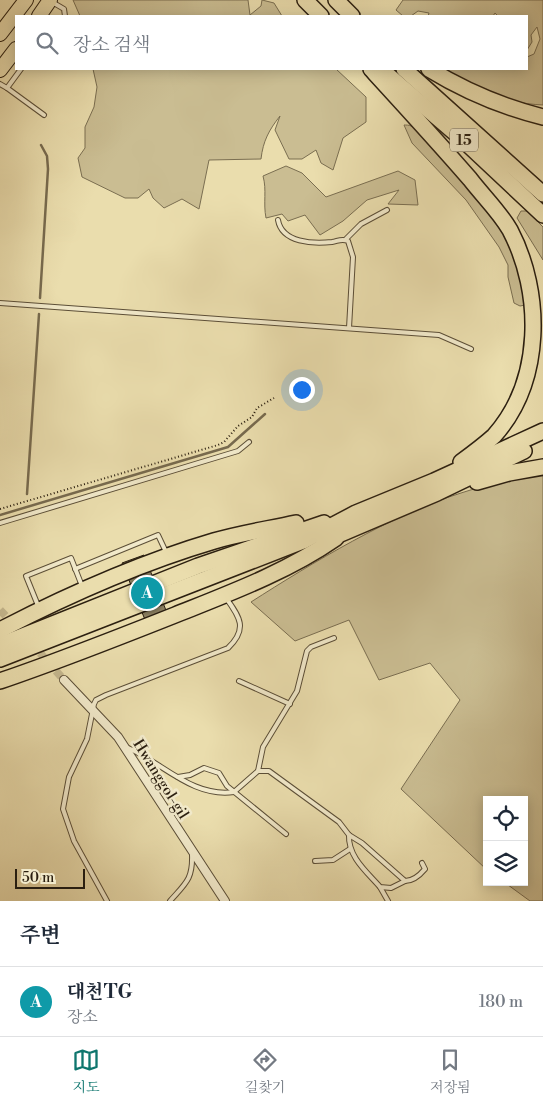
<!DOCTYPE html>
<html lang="ko">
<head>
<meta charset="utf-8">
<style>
  body { margin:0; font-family:"Libre Bodoni","Noto Serif KR",serif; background:#f2f2f3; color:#1f2937 }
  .controls { position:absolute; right:15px; bottom:15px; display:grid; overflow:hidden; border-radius:0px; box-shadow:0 2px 12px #0003 }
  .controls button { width:45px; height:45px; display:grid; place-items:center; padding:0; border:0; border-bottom:1px solid #e0e1e3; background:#fff; color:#1f2937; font:25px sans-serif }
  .scale { position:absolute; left:15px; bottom:12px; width:70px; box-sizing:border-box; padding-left:5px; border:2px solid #2b1f10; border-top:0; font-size:14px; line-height:18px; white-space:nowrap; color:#2b1f10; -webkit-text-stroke:4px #f1e9ca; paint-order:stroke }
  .you { position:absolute; left:301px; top:389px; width:18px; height:18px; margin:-12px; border:4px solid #fff; border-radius:50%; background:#1a73e8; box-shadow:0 0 0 8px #1a73e833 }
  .badge { display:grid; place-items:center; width:32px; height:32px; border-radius:50%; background:#0f766e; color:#fff; font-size:16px; font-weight:700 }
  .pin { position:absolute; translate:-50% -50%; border:2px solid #fff; box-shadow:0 1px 5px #0006 }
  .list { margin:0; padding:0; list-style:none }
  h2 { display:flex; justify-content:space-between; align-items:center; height:65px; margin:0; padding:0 20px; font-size:21px }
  h2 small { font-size:16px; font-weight:400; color:#747a83 }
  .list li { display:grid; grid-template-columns:32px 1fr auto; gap:15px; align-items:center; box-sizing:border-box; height:70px; padding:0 20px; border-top:1px solid #e0e1e3 }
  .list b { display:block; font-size:19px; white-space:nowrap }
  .list p { margin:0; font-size:16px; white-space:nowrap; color:#747a83 }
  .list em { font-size:16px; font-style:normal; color:#747a83 }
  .icon { flex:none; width:28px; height:28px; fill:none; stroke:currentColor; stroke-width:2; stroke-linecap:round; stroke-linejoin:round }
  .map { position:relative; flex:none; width:543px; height:901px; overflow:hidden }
  .search { position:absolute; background:#fff; box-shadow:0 2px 12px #0003; left:15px; right:15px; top:15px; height:55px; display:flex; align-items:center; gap:12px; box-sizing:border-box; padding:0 18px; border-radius:0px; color:#747a83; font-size:19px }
  .sheet { height:135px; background:#fff }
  nav { display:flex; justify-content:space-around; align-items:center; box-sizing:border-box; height:70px; border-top:1px solid #e0e1e3; background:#fff; font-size:14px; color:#747a83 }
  nav a { display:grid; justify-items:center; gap:2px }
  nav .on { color:#0f766e }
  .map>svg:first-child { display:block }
  .green { fill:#cabd92; stroke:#7a6e51 }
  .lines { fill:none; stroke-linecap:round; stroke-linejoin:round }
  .stream { stroke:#776a4e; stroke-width:2.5 }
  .building { fill:#8e8262; stroke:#2b1f10 }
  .minor-tunnel { stroke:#c4b78e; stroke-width:8; stroke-dasharray:8 4; stroke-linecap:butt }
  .service-casing { stroke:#5b4e37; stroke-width:6 }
  .minor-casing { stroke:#5b4e37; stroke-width:10 }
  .trunk-casing { stroke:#2b1f10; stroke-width:16 }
  .motorway-casing { stroke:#2b1f10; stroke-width:18 }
  .path { stroke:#2b1f10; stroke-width:2; stroke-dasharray:1 2.5; stroke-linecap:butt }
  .service { stroke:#f1e9ca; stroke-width:4 }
  .minor { stroke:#f1e9ca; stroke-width:8 }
  .trunk { stroke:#eaddad; stroke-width:14 }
  .motorway { stroke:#eaddad; stroke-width:15 }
  .labels { text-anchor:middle; stroke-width:5; stroke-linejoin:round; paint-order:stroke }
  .shield { fill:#f1e9ca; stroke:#665c48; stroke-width:1 }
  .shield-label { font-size:14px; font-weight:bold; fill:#2b1f10 }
  .street-label { font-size:15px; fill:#2b1f10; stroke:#f1e9ca }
</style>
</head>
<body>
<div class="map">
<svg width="543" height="901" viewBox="0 0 543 901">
  <rect width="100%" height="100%" fill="#eaddad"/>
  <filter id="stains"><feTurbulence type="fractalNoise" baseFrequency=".004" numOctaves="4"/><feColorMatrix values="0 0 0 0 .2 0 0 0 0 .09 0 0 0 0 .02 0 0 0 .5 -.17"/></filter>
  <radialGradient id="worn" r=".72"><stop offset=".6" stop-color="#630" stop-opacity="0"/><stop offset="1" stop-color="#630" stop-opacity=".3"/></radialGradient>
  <g class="green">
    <polygon points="73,0 248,0 250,15 261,6 262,0 274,3 282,16 80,16"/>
    <path d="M403,0h140v105c-43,-2 -65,-17 -102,-36h86v-12l7,-3 6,-15 -3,-12 -6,8 1,7 -5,8v-34h-29l-3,-3 -2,3h-65l1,-3 -11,-2 -7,5h-8l-7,-6z"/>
    <path d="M93,69h243l30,28v25l-23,16 -10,32 -12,-7 -5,-13 -14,9h-13l-14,-29 5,-14c-11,14 -17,25 -19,43l-52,1 -10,49 -17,-10 -18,9 -11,-10 -4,-9 -11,9h-13l-43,-21 -4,-19 7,-10v-21l9,-20 3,-20z"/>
    <path d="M404,125c2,0 5,0 7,1 17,6 87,95 98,113 12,21 15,43 16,66l-5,1 -6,-3 -6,-26v-12l-9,-18 -33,-47 -54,-57z"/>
    <path d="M286,166l16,7 24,24 72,-26 17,9 3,25 -30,-1 11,-14 -32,10 -24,21 -23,14 -15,-20 -17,6 -6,-7 -16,4c-3,-15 1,-28 -3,-42z"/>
    <polygon points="521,211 527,211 543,227 543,260 517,218"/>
    <path d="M543,472v429h-13l-26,-19h20v-82h-37v70l-86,-81 59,-89 -30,-37 -51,17 -30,-60 -54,21 -44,-39c61,-39 140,-87 210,-109 27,-9 55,-14 82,-21z"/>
  </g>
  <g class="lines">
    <g class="stream">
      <polyline points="40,298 48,169 47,156 41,145"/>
      <polyline points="27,494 39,314"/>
      <polyline points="0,515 228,447 265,414"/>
    </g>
  </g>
  <polygon class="building" points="144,555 171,623 150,632 122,563"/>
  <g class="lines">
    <g class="minor-tunnel">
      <polyline points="0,610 14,625"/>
      <polyline points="32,644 64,680"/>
    </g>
    <g class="service-casing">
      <g id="service">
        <polyline points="52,2 64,9 65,16"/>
        <polyline points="0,84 7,88 21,69"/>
        <polyline points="7,88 44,115"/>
        <path d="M278,220c4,23 35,24 54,22 6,-1 10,-4 16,-1l5,16 -4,71"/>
        <polyline points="346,239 361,224 387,210"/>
        <polyline points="0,303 439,335 471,349"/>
        <polyline points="0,523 238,451 249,442"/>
        <polyline points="75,569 158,535 166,552"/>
        <polyline points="39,608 26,576 71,558 82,586"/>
        <polyline points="239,681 290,704"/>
        <path d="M126,747c36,15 66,51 108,45l24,-21h11l70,51 10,13 13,8 43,38c8,0 15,-6 20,-12l-3,-6"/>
        <polyline points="258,771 263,747 297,691 307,651 311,647 334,638"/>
        <polyline points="178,777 190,775 204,768 219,773 227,786 286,834"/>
        <path d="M349,835c-1,22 18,37 31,52l11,1 14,-7"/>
        <polyline points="315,861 333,860 350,849"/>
        <polyline points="380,887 388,901"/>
        <path d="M107,901l-33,-60 -11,-32 6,-32 18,-38 7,-35 2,-4 10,-5 122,-47c20,-19 12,-31 -2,-50"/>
        <path d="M170,901c16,-18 23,-22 22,-47"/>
      </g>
    </g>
    <g class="minor-casing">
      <polyline id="minor" points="64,680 118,737 225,901"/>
    </g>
    <g class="trunk-casing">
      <g id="trunk">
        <polyline points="39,16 50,0"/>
        <polyline points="0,34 26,0"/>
        <polyline points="0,70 16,49"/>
      </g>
    </g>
    <g class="motorway-casing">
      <g id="motorway">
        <polyline points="305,0 321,16"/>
        <polyline points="336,0 352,16"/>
        <path d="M371,69c33,36 67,73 99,110 13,17 29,32 40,51 33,63 33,151 -16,206 -10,9 -22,18 -33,26"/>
        <polyline points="404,69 543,194"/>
        <path d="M429,69c36,22 74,38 114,48"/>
        <polyline points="382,70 461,138 543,215"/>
        <polyline points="477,482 509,473 543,467"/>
        <polyline points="324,541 437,493 524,451"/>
        <path d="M0,630c66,-34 143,-68 214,-89 27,-8 55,-12 82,-18"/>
        <polyline points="0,645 198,566 324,523"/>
        <polyline points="0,659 303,541 356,513 434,481 543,431"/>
        <path d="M0,681c59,-20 117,-43 175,-66 55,-22 112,-43 161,-77"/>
      </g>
    </g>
    <polyline class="path" points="0,509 218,445 224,442 238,426 252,417 257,408 274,398"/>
    <use href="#service" class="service"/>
    <use href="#minor" class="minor"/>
    <use href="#trunk" class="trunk"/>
    <use href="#motorway" class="motorway"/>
  </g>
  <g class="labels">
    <rect class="shield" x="450" y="128.5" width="28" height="23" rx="4"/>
    <g class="shield-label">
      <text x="464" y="145">15</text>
    </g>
    <g class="street-label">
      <text transform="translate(161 779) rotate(58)" y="5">Hwanggol-gil</text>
    </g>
  </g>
  <rect width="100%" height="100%" filter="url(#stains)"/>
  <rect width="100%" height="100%" fill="url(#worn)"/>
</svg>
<div class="controls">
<button><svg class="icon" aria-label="locate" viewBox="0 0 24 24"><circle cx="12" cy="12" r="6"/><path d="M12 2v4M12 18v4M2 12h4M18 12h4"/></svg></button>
<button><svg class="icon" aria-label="layers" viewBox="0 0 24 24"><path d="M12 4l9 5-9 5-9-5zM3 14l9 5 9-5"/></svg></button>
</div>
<div class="scale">50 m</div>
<div class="you"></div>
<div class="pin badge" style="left:147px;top:593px;background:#0f9aa8">A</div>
<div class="search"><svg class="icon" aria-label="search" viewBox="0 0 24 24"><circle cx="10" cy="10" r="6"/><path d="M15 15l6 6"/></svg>장소 검색</div>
</div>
<section class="sheet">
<h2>주변<small></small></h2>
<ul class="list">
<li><span class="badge" style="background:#0f9aa8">A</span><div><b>대천TG</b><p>장소</p></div><em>180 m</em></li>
</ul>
</section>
<nav>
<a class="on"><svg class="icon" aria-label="map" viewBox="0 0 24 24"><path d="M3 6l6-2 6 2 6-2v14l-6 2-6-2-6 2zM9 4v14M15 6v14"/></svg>지도</a>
<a><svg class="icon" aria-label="directions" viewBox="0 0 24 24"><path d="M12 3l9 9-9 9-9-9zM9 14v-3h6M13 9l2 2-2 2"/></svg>길찾기</a>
<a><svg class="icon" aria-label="saved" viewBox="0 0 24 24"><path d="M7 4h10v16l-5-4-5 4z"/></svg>저장됨</a>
</nav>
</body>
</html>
